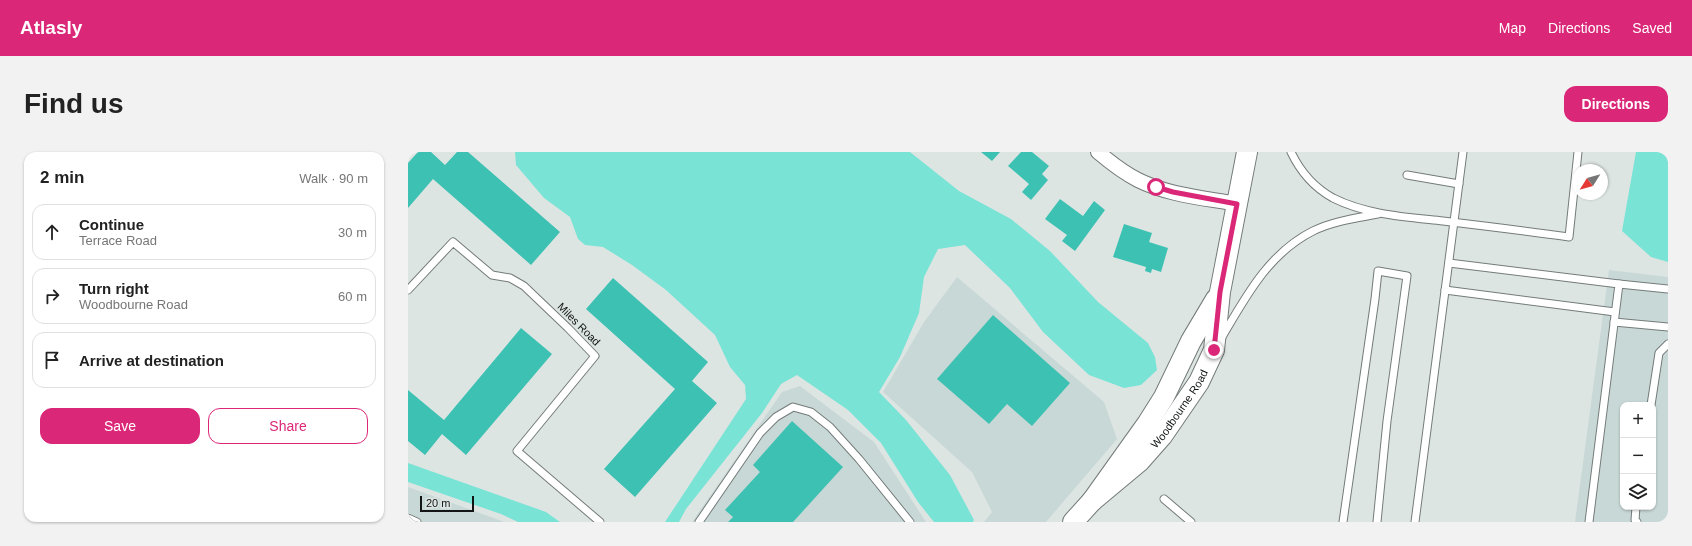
<!DOCTYPE html>
<html lang="en">
<head>
<meta charset="utf-8">
<style>
  body { margin:0; font-family:Arial,sans-serif; background:#f2f2f2; color:#222 }
  .controls { position:absolute; right:12px; bottom:12px; display:grid; overflow:hidden; border-radius:8px; box-shadow:0 1px 3px #0004 }
  .controls button { width:36px; height:36px; display:grid; place-items:center; padding:0; border:0; border-bottom:1px solid #e0e0e0; background:#fff; color:#222; font:20px sans-serif }
  .compass { position:absolute; left:1164px; top:12px; width:36px; height:36px; border-radius:50%; background:#fff; box-shadow:0 1px 3px #0004; rotate:233deg }
  .scale { position:absolute; left:12px; bottom:10px; width:54px; box-sizing:border-box; padding-left:4px; border:2px solid #121514; border-top:0; font-size:11px; line-height:14px; white-space:nowrap; color:#121514; -webkit-text-stroke:3px #dde5e3; paint-order:stroke }
  .stop { position:absolute; width:12px; height:12px; margin:-9px; border:3px solid #db2777; border-radius:50%; background:#fff }
  .stop.end { background:#db2777; border-color:#fff; box-shadow:0 1px 4px #0008 }
  .list { margin:0; padding:0; list-style:none }
  h2 { display:flex; justify-content:space-between; align-items:center; height:52px; margin:0; padding:0 16px; font-size:17px }
  h2 small { font-size:13px; font-weight:400; color:#767676 }
  .list li { display:grid; grid-template-columns:26px 1fr auto; gap:12px; align-items:center; box-sizing:border-box; height:56px; margin:0 8px 8px; padding:0 8px; border:1px solid #e0e0e0; border-radius:12px }
  .list b { display:block; font-size:15px; white-space:nowrap }
  .list p { margin:0; font-size:13px; white-space:nowrap; color:#767676 }
  .list em { font-size:13px; font-style:normal; color:#767676 }
  .actions { display:flex; gap:8px; padding:12px 16px }
  .actions a { flex:1; padding:9px 0; border:1px solid #db2777; border-radius:12px; text-align:center; font-size:14px; color:#db2777 }
  .actions .main { background:#db2777; color:#fff }
  .icon { flex:none; width:22px; height:22px; fill:none; stroke:currentColor; stroke-width:2; stroke-linecap:round; stroke-linejoin:round }
  .map { position:relative; flex:none; width:1260px; height:370px; overflow:hidden; border-radius:12px }
  header { display:flex; align-items:center; gap:24px; box-sizing:border-box; height:56px; padding:0 20px; background:#db2777; color:#fff }
  header strong { font-size:19px }
  nav { display:flex; gap:22px; margin-inline-start:auto; font-size:14px }
  .intro { display:flex; align-items:center; justify-content:space-between; box-sizing:border-box; height:96px; padding:0 24px }
  h1 { margin:0; font-size:28px }
  .button { padding:10px 18px; border-radius:12px; background:#db2777; color:#fff; font-size:14px; font-weight:700 }
  main { display:flex; gap:24px; padding:0 24px }
  aside { flex:1; background:#fff; border-radius:12px; box-shadow:0 1px 3px #0004 }
  .map>svg:first-child { display:block }
  .built { fill:#c8d8d6; fill-rule:evenodd }
  .green { fill:#79e3d5 }
  .building { fill:#3dc1b3 }
  .lines { fill:none; stroke-linecap:round; stroke-linejoin:round }
  .lane-casing { stroke:#747b7a; stroke-width:9 }
  .street-casing { stroke:#747b7a; stroke-width:16 }
  .secondary-casing { stroke:#747b7a; stroke-width:22 }
  .lane { stroke:#fff; stroke-width:7 }
  .street { stroke:#fff; stroke-width:14 }
  .secondary { stroke:#fff; stroke-width:20 }
  .route { stroke:#db2777; stroke-width:5 }
  .labels { text-anchor:middle; stroke-width:3; stroke-linejoin:round; paint-order:stroke }
  .street-label { font-size:11px; fill:#121514; stroke:#dde5e3 }
</style>
</head>
<body>
<header>
<strong>Atlasly</strong>
<nav><a>Map</a><a>Directions</a><a>Saved</a></nav>
</header>
<div class="intro"><h1>Find us</h1><a class="button">Directions</a></div>
<main>
<aside>
<h2>2 min<small>Walk · 90 m</small></h2>
<ul class="list">
<li><svg class="icon" aria-label="ahead" viewBox="0 0 24 24"><path d="M12 20V5M6 11l6-6 6 6"/></svg><div><b>Continue</b><p>Terrace Road</p></div><em>30 m</em></li>
<li><svg class="icon" aria-label="right" viewBox="0 0 24 24"><path d="M7 20v-9h11M14 6l5 5-5 5"/></svg><div><b>Turn right</b><p>Woodbourne Road</p></div><em>60 m</em></li>
<li><svg class="icon" aria-label="arrive" viewBox="0 0 24 24"><path d="M6 21V4h12l-3 4 3 4H6"/></svg><div><b>Arrive at destination</b></div></li>
</ul>
<div class="actions"><a class="main">Save</a><a>Share</a></div>
</aside>
<div class="map">
<svg width="1260" height="370" viewBox="0 0 1260 370">
  <rect width="100%" height="100%" fill="#dde5e3"/>
  <g class="built">
    <path d="M1201,118l59,7v245h-93zM1215,253h30v102h-30z"/>
    <polygon points="549,125 696,250 709,287 638,370 576,370 584,360 564,320 475,240 516,170"/>
    <polygon points="392,234 466,290 518,370 284,370 374,240"/>
    <polygon points="0,335 91,368 96,370 0,370"/>
  </g>
  <g class="green">
    <polygon points="107,0 502,0 551,39 603,67 642,99 690,150 740,191 747,205 749,218 733,233 716,236 681,223 635,180 602,136 557,93 530,97 516,125 511,161 492,205 471,240 498,268 542,323 566,368 565,370 526,370 510,350 473,291 440,258 389,223 373,232 354,261 278,357 271,370 257,370 338,247 337,233 322,215 307,183 258,138 224,113 195,95 177,93 170,87 162,65 136,46 108,13"/>
    <polygon points="1228,0 1260,0 1260,110 1243,105 1214,79"/>
    <polygon points="0,311 138,360 152,370 110,370 93,362 0,330"/>
  </g>
  <g class="building">
    <polygon points="10,0 23,0 37,13 49,0 60,0 152,80 123,113 25,27 0,56 0,11"/>
    <polygon points="573,0 592,0 584,9"/>
    <polygon points="613,0 624,0 641,14 634,22 640,28 623,48 614,40 621,32 600,14"/>
    <polygon points="652,47 675,64 686,49 697,58 667,99 654,89 659,83 637,67"/>
    <polygon points="716,72 744,81 741,90 760,96 753,120 744,117 743,121 737,119 738,115 705,105"/>
    <polygon points="205,126 300,210 284,229 309,251 227,345 196,317 267,237 178,157"/>
    <polygon points="585,163 662,231 624,274 599,252 581,272 529,227"/>
    <polygon points="113,176 144,202 58,303 34,282 17,303 0,289 0,238 36,268"/>
    <polygon points="384,269 435,315 385,370 320,370 325,365 317,358 352,320 345,313"/>
  </g>
  <g class="lines">
    <g class="lane-casing">
      <g id="lane">
        <path d="M883,0c9,19 24,36 42,46 34,17 73,19 110,23 42,5 84,10 126,16l9,-85"/>
        <polyline points="999,23 1051,32"/>
        <polyline points="1041,111 1211,132 1181,370"/>
        <polyline points="1211,132 1260,137"/>
        <polyline points="0,138 45,90 84,123 102,126 116,134 160,176 187,204 109,299 192,370"/>
        <polyline points="1037,138 1207,160"/>
        <polyline points="1206,170 1260,175"/>
        <path d="M814,185c24,-41 47,-84 91,-106 20,-10 44,-13 65,-17"/>
        <polyline points="1243,253 1251,201 1260,192"/>
        <polyline points="756,347 783,370"/>
        <polyline points="1228,355 1227,368 1229,370"/>
        <polyline points="0,366 9,370"/>
        <polyline points="291,370 352,281 368,265 385,255 403,260 422,275 451,307 502,370"/>
        <polyline points="935,370 967,147 970,119 999,124 979,269 969,370"/>
        <polyline points="1007,370 1055,0"/>
      </g>
    </g>
    <g class="street-casing">
      <path id="street" d="M690,0c13,11 26,21 40,28 30,15 66,18 99,24"/>
    </g>
    <g class="secondary-casing">
      <g id="secondary">
        <path id="s1" d="M684,349l48,-40 22,-25 37,-54 15,-32 6,-58 27,-140"/>
        <polyline points="665,370 684,349 739,272 756,245 783,189 808,147"/>
      </g>
    </g>
    <use href="#lane" class="lane"/>
    <use href="#street" class="street"/>
    <use href="#secondary" class="secondary"/>
  </g>
  <g class="lines">
    <polyline class="route" points="748,35 765,40 829,52 812,140 806,198"/>
  </g>
  <g class="labels">
    <g class="street-label">
      <text transform="translate(171 172) rotate(45)" y="4">Miles Road</text>
      <text dy="4" stroke="none"><textPath href="#s1" startOffset="128">Woodbourne Road</textPath></text>
    </g>
  </g>
</svg>
<div class="controls">
<button>+</button>
<button>−</button>
<button><svg class="icon" aria-label="layers" viewBox="0 0 24 24"><path d="M12 4l9 5-9 5-9-5zM3 14l9 5 9-5"/></svg></button>
</div>
<svg class="compass" viewBox="-18 -18 36 36"><path d="M0-13l5 13h-10z" fill="#e53935"/><path d="M0 13l5-13h-10z" fill="#767676"/></svg>
<div class="scale">20 m</div>
<div class="stop" style="left:748px;top:35px"></div>
<div class="stop end" style="left:806px;top:198px"></div>
</div>
</main>
</body>
</html>
